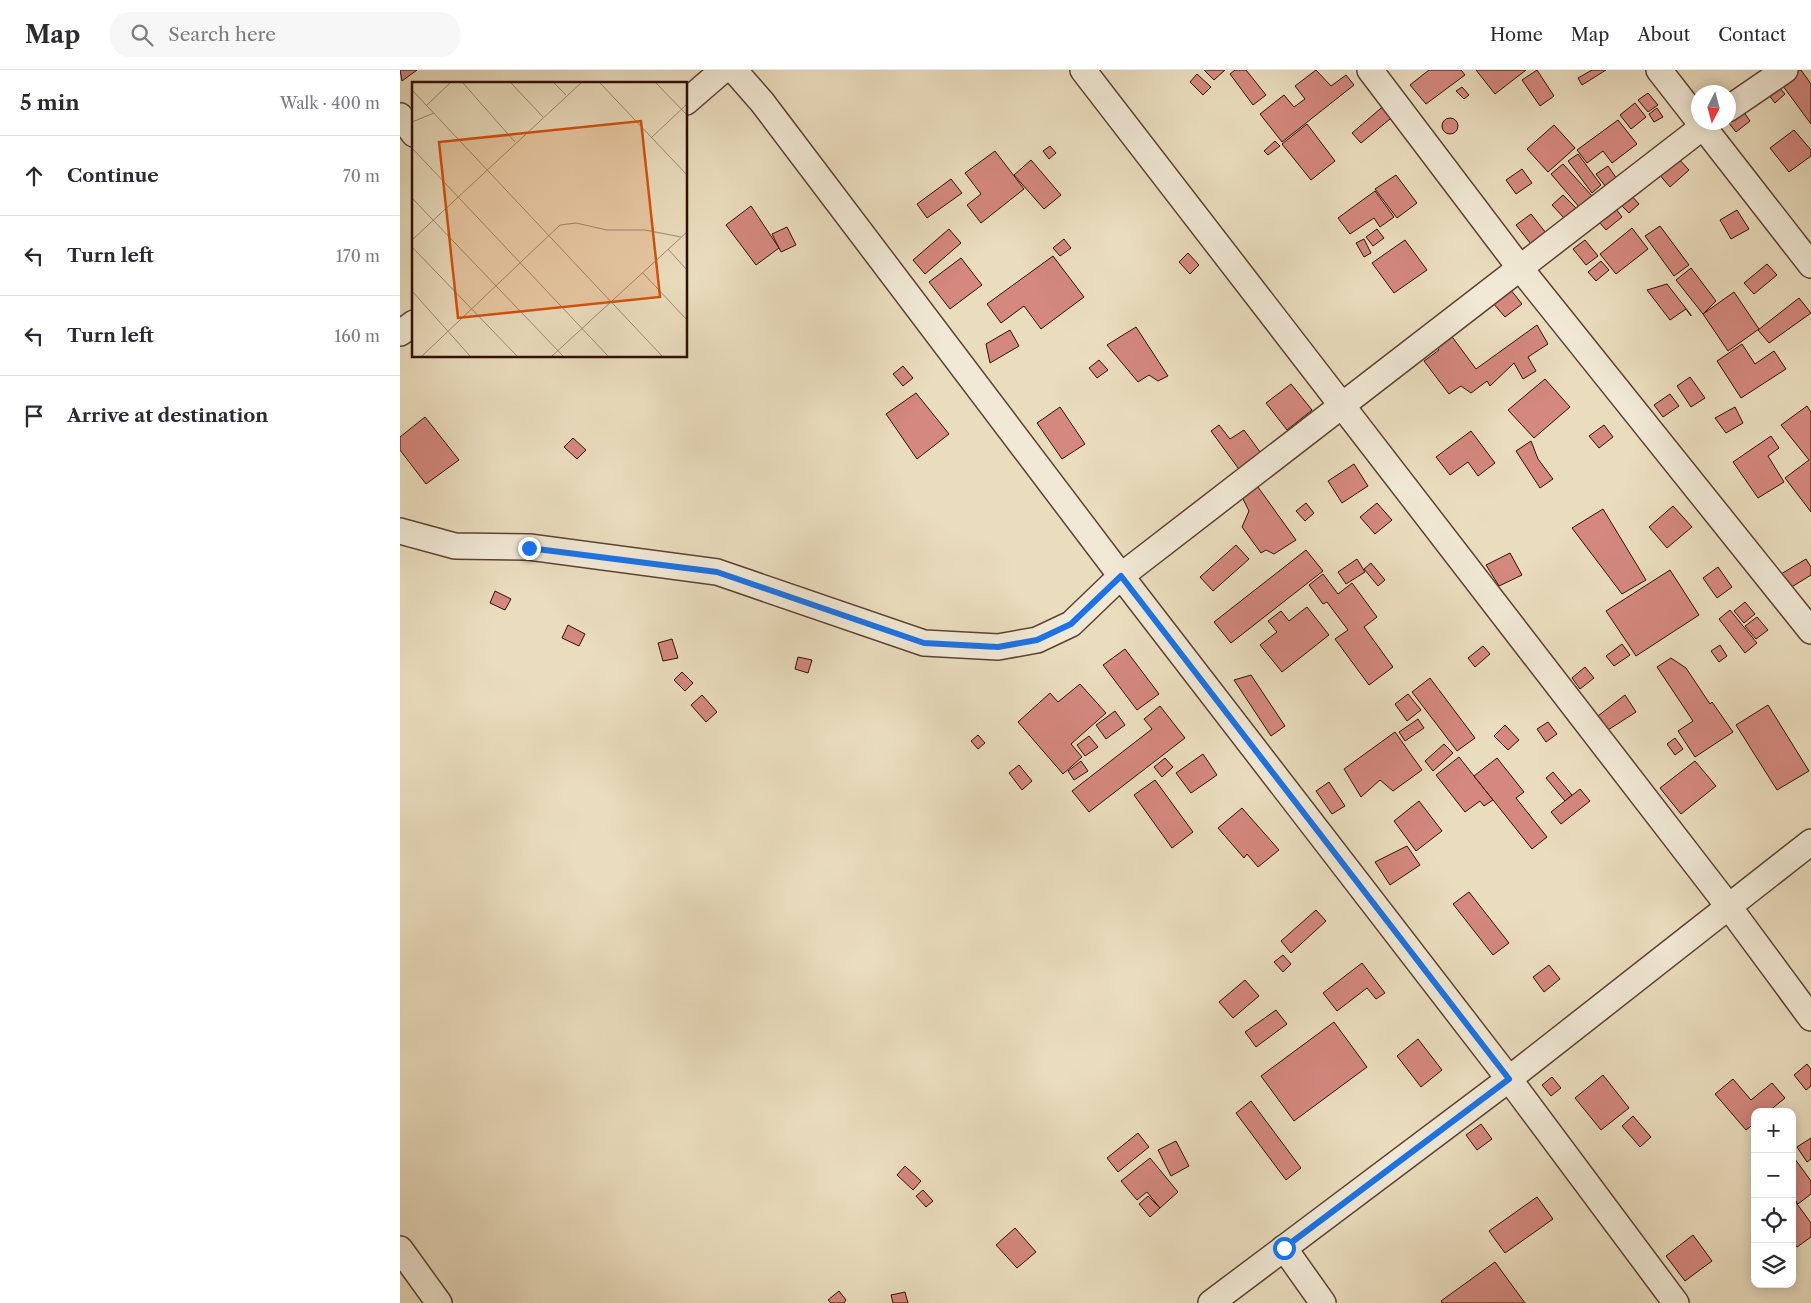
<!DOCTYPE html>
<html lang="en">
<head>
<meta charset="utf-8">
<style>
  body { margin:0; font-family:"Libre Caslon Text",serif; background:#f7f7f7; color:#2b2b33 }
  .controls { position:absolute; right:15px; bottom:15px; display:grid; overflow:hidden; border-radius:10px; box-shadow:0 2px 12px #0003 }
  .controls button { width:45px; height:45px; display:grid; place-items:center; padding:0; border:0; border-bottom:1px solid #e1e1e2; background:#fff; color:#2b2b33; font:25px sans-serif }
  .compass { position:absolute; left:1291px; top:15px; width:45px; height:45px; border-radius:50%; background:#fff; box-shadow:0 2px 12px #0003; rotate:186deg }
  .stop { position:absolute; width:15px; height:15px; margin:-11px; border:4px solid #1a73e8; border-radius:50%; background:#fff }
  .stop.end { background:#1a73e8; border-color:#fff; box-shadow:0 1px 5px #0008 }
  .list { margin:0; padding:0; list-style:none }
  h2 { display:flex; justify-content:space-between; align-items:center; height:65px; margin:0; padding:0 20px; font-size:21px }
  h2 small { font-size:16px; font-weight:400; color:#7c7c81 }
  .list li { display:grid; grid-template-columns:32px 1fr auto; gap:15px; align-items:center; box-sizing:border-box; height:80px; padding:0 20px; border-top:1px solid #e1e1e2 }
  .list b { display:block; font-size:19px; white-space:nowrap }
  .list em { font-size:16px; font-style:normal; color:#7c7c81 }
  .icon { flex:none; width:28px; height:28px; fill:none; stroke:currentColor; stroke-width:2; stroke-linecap:round; stroke-linejoin:round }
  .map { position:relative; flex:none; width:1411px; height:1233px; overflow:hidden }
  header { display:flex; align-items:center; gap:30px; box-sizing:border-box; height:70px; padding:0 25px; background:#fff; border-bottom:1px solid #e1e1e2 }
  header strong { font-size:24px }
  nav { display:flex; gap:28px; margin-inline-start:auto; font-size:18px }
  .search { width:350px; height:45px; background:#f7f7f7; display:flex; align-items:center; gap:12px; box-sizing:border-box; padding:0 18px; border-radius:20px; color:#7c7c81; font-size:19px }
  main { display:flex }
  aside { flex:1; background:#fff }
  .map>svg:first-child { display:block }
  .building { fill:#d4887e; stroke:#300f04 }
  .lines { fill:none; stroke-linecap:round; stroke-linejoin:round }
  .street-casing { stroke:#5e4232; stroke-width:28 }
  .street { stroke:#f1e9d5; stroke-width:25 }
  .route { stroke:#1a73e8; stroke-width:6 }
  .inset-road { fill:none; stroke:#a08b74; stroke-width:1 }
  .view { fill:#d6520b; fill-opacity:0.15; stroke:#d6520b; stroke-width:2.5 }
  .inset-edge { fill:none; stroke:#300f04; stroke-width:2.5 }
</style>
</head>
<body>
<header>
<strong>Map</strong>
<div class="search"><svg class="icon" aria-label="search" viewBox="0 0 24 24"><circle cx="10" cy="10" r="6"/><path d="M15 15l6 6"/></svg>Search here</div>
<nav><a>Home</a><a>Map</a><a>About</a><a>Contact</a></nav>
</header>
<main>
<aside>
<h2>5 min<small>Walk · 400 m</small></h2>
<ul class="list">
<li><svg class="icon" aria-label="ahead" viewBox="0 0 24 24"><path d="M12 20V5M6 11l6-6 6 6"/></svg><div><b>Continue</b></div><em>70 m</em></li>
<li><svg class="icon" aria-label="left" viewBox="0 0 24 24"><path d="M17 20v-9H6M10 6l-5 5 5 5"/></svg><div><b>Turn left</b></div><em>170 m</em></li>
<li><svg class="icon" aria-label="left" viewBox="0 0 24 24"><path d="M17 20v-9H6M10 6l-5 5 5 5"/></svg><div><b>Turn left</b></div><em>160 m</em></li>
<li><svg class="icon" aria-label="arrive" viewBox="0 0 24 24"><path d="M6 21V4h12l-3 4 3 4H6"/></svg><div><b>Arrive at destination</b></div></li>
</ul>
</aside>
<div class="map">
<svg width="1411" height="1233" viewBox="0 0 1411 1233">
  <rect width="100%" height="100%" fill="#eaddbe"/>
  <filter id="stains"><feTurbulence type="fractalNoise" baseFrequency=".004" numOctaves="4"/><feColorMatrix values="0 0 0 0 .2 0 0 0 0 .09 0 0 0 0 .02 0 0 0 .5 -.17"/></filter>
  <radialGradient id="worn" r=".72"><stop offset=".6" stop-color="#630" stop-opacity="0"/><stop offset="1" stop-color="#630" stop-opacity=".3"/></radialGradient>
  <g class="building">
    <polygon points="0,0 17,0 2,11"/>
    <polygon points="804,0 825,0 814,10"/>
    <polygon points="835,0 846,0 866,25 853,35 830,4"/>
    <polygon points="916,0 931,16 946,5 954,15 882,72 860,44 884,25 894,37 905,29 895,16"/>
    <polygon points="1029,0 1061,0 1065,5 1026,34 1010,15"/>
    <polygon points="1076,0 1126,0 1095,24"/>
    <polygon points="1137,0 1154,26 1140,36 1122,10"/>
    <polygon points="1192,0 1206,0 1182,15 1178,8"/>
    <polygon points="1396,0 1401,0 1411,14 1411,54 1380,12"/>
    <polygon points="797,4 811,17 803,25 790,12"/>
    <polygon points="1378,16 1385,24 1375,33 1368,24"/>
    <polygon points="1062,17 1069,25 1064,29 1056,21"/>
    <polygon points="1248,23 1258,35 1248,42 1238,30"/>
    <polygon points="987,33 996,44 961,73 952,63"/>
    <polygon points="1235,33 1246,47 1231,59 1220,45"/>
    <polygon points="1257,38 1263,47 1254,52 1249,44"/>
    <polygon points="1343,41 1350,51 1336,62 1328,52"/>
    <circle cx="1050" cy="56" r="8"/>
    <polygon points="1218,50 1237,74 1212,93 1203,81 1187,93 1177,80"/>
    <polygon points="907,54 935,91 911,110 882,74"/>
    <polygon points="1154,55 1175,78 1148,102 1127,79"/>
    <polygon points="1394,60 1411,80 1411,86 1389,102 1370,78"/>
    <polygon points="875,71 880,76 868,85 864,81"/>
    <polygon points="650,76 656,83 649,89 643,81"/>
    <polygon points="595,81 624,119 581,153 567,135 581,124 565,103"/>
    <polygon points="1178,84 1201,115 1192,123 1168,91"/>
    <polygon points="1276,86 1289,100 1270,117 1258,103"/>
    <polygon points="631,90 661,125 644,139 614,105"/>
    <polygon points="1163,94 1193,127 1180,138 1151,104"/>
    <polygon points="1208,96 1217,109 1206,117 1196,104"/>
    <polygon points="1122,99 1132,113 1116,124 1106,110"/>
    <polygon points="996,105 1017,133 997,148 975,119"/>
    <polygon points="551,109 562,123 527,148 517,134"/>
    <polygon points="975,121 994,147 980,157 974,148 950,164 938,148"/>
    <polygon points="1230,124 1239,134 1229,143 1220,134"/>
    <polygon points="1163,125 1177,139 1165,149 1152,135"/>
    <polygon points="351,136 379,178 356,195 326,155"/>
    <polygon points="1216,139 1222,147 1206,160 1199,152"/>
    <polygon points="1337,140 1349,159 1331,169 1320,150"/>
    <polygon points="1131,144 1146,163 1131,174 1116,155"/>
    <polygon points="1260,156 1289,195 1274,206 1245,166"/>
    <polygon points="387,157 396,175 381,182 372,164"/>
    <polygon points="1232,158 1248,179 1216,204 1200,184"/>
    <polygon points="549,159 561,173 525,204 513,190"/>
    <polygon points="977,159 984,168 973,176 966,167"/>
    <polygon points="664,169 671,178 660,186 653,178"/>
    <polygon points="964,169 971,183 964,187 956,173"/>
    <polygon points="1005,170 1027,200 994,223 972,193"/>
    <polygon points="1185,170 1198,186 1186,195 1173,179"/>
    <polygon points="788,183 799,195 790,204 779,192"/>
    <polygon points="653,186 684,227 641,259 624,236 601,253 587,234"/>
    <polygon points="561,188 582,215 550,239 529,212"/>
    <polygon points="1201,191 1209,200 1196,211 1188,202"/>
    <polygon points="1367,194 1377,205 1354,224 1344,213"/>
    <polygon points="1291,198 1316,231 1303,244 1276,210"/>
    <polygon points="1267,214 1291,245 1291,246 1286,239 1270,250 1247,220"/>
    <polygon points="1110,219 1122,234 1105,247 1092,232"/>
    <polygon points="1334,222 1359,259 1328,281 1303,244"/>
    <polygon points="1399,228 1411,243 1369,273 1358,260"/>
    <polygon points="1137,255 1148,274 1128,287 1136,301 1123,309 1114,293 1090,316 1087,311 1071,323 1061,316 1049,324 1024,291 1039,280 1035,276 1050,264 1076,299"/>
    <polygon points="736,257 768,306 758,311 749,305 738,312 707,275"/>
    <polygon points="610,260 619,276 590,293 586,274"/>
    <polygon points="1342,274 1355,294 1374,281 1386,299 1341,328 1317,291"/>
    <polygon points="699,290 708,300 697,308 689,298"/>
    <polygon points="503,296 513,308 503,316 493,304"/>
    <polygon points="1290,307 1305,328 1291,337 1277,316"/>
    <polygon points="1145,309 1170,337 1134,368 1108,340"/>
    <polygon points="891,314 912,340 887,360 866,333"/>
    <polygon points="516,323 549,364 517,389 486,344"/>
    <polygon points="1270,324 1279,336 1263,347 1254,335"/>
    <polygon points="1407,336 1411,342 1411,442 1385,408 1409,390 1381,355"/>
    <polygon points="660,337 685,374 662,389 637,353"/>
    <polygon points="1335,337 1343,353 1326,363 1315,348"/>
    <polygon points="25,347 59,390 26,414 0,380 0,367"/>
    <polygon points="819,355 830,369 844,360 863,386 841,402 811,361"/>
    <polygon points="1204,355 1213,367 1199,378 1189,366"/>
    <polygon points="1071,361 1095,393 1078,406 1068,392 1050,405 1036,387"/>
    <polygon points="1371,366 1379,378 1368,386 1384,412 1358,428 1333,392"/>
    <polygon points="173,368 186,380 177,389 164,377"/>
    <polygon points="1131,371 1138,389 1153,409 1140,418 1116,381"/>
    <polygon points="954,394 968,416 942,433 928,411"/>
    <polygon points="855,413 896,470 874,484 866,480 861,483 842,457 849,441 842,427"/>
    <polygon points="906,433 914,443 905,451 896,441"/>
    <polygon points="977,433 992,450 975,464 960,447"/>
    <polygon points="1273,436 1292,457 1267,478 1249,457"/>
    <polygon points="1203,439 1246,510 1222,524 1172,458"/>
    <polygon points="836,475 849,489 813,521 800,507"/>
    <polygon points="906,480 923,501 831,573 814,552"/>
    <polygon points="1110,483 1122,505 1099,516 1086,495"/>
    <polygon points="957,489 965,502 946,514 938,502"/>
    <polygon points="1406,489 1411,497 1411,505 1390,518 1381,504"/>
    <polygon points="971,493 985,510 978,516 964,499"/>
    <polygon points="1318,497 1332,517 1317,528 1303,508"/>
    <polygon points="1270,500 1299,545 1236,586 1206,541"/>
    <polygon points="923,504 938,524 952,513 977,547 964,557 993,597 969,615 935,569 948,560 927,532 923,534 909,515"/>
    <polygon points="95,521 111,529 105,540 90,533"/>
    <polygon points="1345,532 1355,544 1344,553 1334,541"/>
    <polygon points="907,537 929,565 882,602 860,575 877,562 868,551 881,541 889,551"/>
    <polygon points="1330,540 1357,573 1345,583 1319,549"/>
    <polygon points="1357,547 1368,560 1356,569 1345,556"/>
    <polygon points="168,555 185,564 179,576 162,568"/>
    <polygon points="272,569 278,588 263,591 258,573"/>
    <polygon points="1222,574 1230,585 1214,596 1206,586"/>
    <polygon points="1320,575 1327,586 1319,592 1311,581"/>
    <polygon points="1083,576 1090,584 1075,597 1068,588"/>
    <polygon points="725,579 759,624 737,640 703,595"/>
    <polygon points="398,587 412,590 408,603 395,599"/>
    <polygon points="1271,588 1286,598 1310,634 1312,632 1333,662 1295,687 1278,661 1293,651 1257,597"/>
    <polygon points="1185,597 1194,608 1180,619 1172,608"/>
    <polygon points="282,602 293,613 285,621 274,610"/>
    <polygon points="851,605 885,656 871,666 834,610"/>
    <polygon points="1030,608 1075,668 1057,681 1012,622"/>
    <polygon points="680,614 706,643 671,674 682,687 663,704 618,652 650,623 658,632"/>
    <polygon points="1008,624 1021,640 1007,651 995,634"/>
    <polygon points="302,625 317,642 306,652 291,635"/>
    <polygon points="1225,625 1236,642 1208,660 1198,646"/>
    <polygon points="1368,635 1409,701 1377,720 1336,655"/>
    <polygon points="760,636 785,668 689,742 672,721 752,659 744,649"/>
    <polygon points="715,641 725,655 706,669 696,655"/>
    <polygon points="1018,649 1024,658 1005,671 999,662"/>
    <polygon points="1148,652 1157,664 1146,672 1137,659"/>
    <polygon points="1105,655 1119,670 1108,680 1094,666"/>
    <polygon points="995,662 1022,700 993,721 980,710 961,727 944,699"/>
    <polygon points="578,665 585,673 578,679 571,671"/>
    <polygon points="689,666 698,677 685,686 677,675"/>
    <polygon points="1275,668 1283,679 1275,685 1267,674"/>
    <polygon points="1044,674 1053,683 1033,701 1025,691"/>
    <polygon points="803,684 817,705 791,723 776,703"/>
    <polygon points="1059,687 1093,730 1084,736 1080,731 1065,742 1036,705"/>
    <polygon points="765,688 773,697 762,707 754,697"/>
    <polygon points="1097,688 1124,722 1116,728 1147,767 1132,779 1074,706"/>
    <polygon points="681,691 688,701 674,710 668,701"/>
    <polygon points="1295,691 1316,716 1281,744 1260,718"/>
    <polygon points="619,695 632,711 622,720 609,703"/>
    <polygon points="1153,702 1172,725 1165,731 1146,708"/>
    <polygon points="755,710 793,762 772,778 734,725"/>
    <polygon points="929,712 945,736 932,744 916,721"/>
    <polygon points="1180,719 1190,731 1161,754 1151,742"/>
    <polygon points="1019,731 1042,761 1016,781 994,751"/>
    <polygon points="842,738 879,780 858,797 847,784 844,788 818,758"/>
    <polygon points="1007,776 1020,795 990,815 975,792"/>
    <polygon points="1069,822 1109,873 1093,885 1053,834"/>
    <polygon points="916,840 926,851 891,883 881,871"/>
    <polygon points="883,885 891,894 883,902 874,892"/>
    <polygon points="962,893 985,923 976,929 967,918 937,941 923,923"/>
    <polygon points="1149,895 1160,909 1144,922 1133,907"/>
    <polygon points="845,910 859,926 833,948 819,932"/>
    <polygon points="876,940 887,954 856,977 845,962"/>
    <polygon points="934,952 967,997 894,1051 861,1006"/>
    <polygon points="1018,969 1042,1000 1021,1017 997,986"/>
    <polygon points="1407,994 1411,999 1411,1016 1406,1020 1394,1005"/>
    <polygon points="1203,1005 1229,1038 1201,1060 1175,1028"/>
    <polygon points="1152,1007 1161,1018 1151,1026 1142,1015"/>
    <polygon points="1333,1009 1351,1030 1372,1013 1385,1028 1368,1042 1355,1042 1355,1053 1346,1060 1315,1024"/>
    <polygon points="851,1031 901,1098 886,1110 836,1043"/>
    <polygon points="1233,1046 1251,1067 1240,1077 1222,1056"/>
    <polygon points="1081,1054 1092,1069 1077,1080 1066,1065"/>
    <polygon points="738,1063 749,1077 718,1102 707,1088"/>
    <polygon points="1411,1068 1411,1089 1407,1092 1397,1077"/>
    <polygon points="776,1071 789,1096 771,1106 758,1080"/>
    <polygon points="1392,1085 1411,1111 1411,1124 1398,1134 1392,1126"/>
    <polygon points="750,1088 778,1122 760,1138 747,1122 737,1130 721,1111"/>
    <polygon points="505,1096 521,1111 513,1120 497,1105"/>
    <polygon points="523,1120 533,1131 526,1137 516,1126"/>
    <polygon points="748,1126 760,1138 750,1147 739,1134"/>
    <polygon points="1137,1127 1153,1149 1105,1183 1089,1161"/>
    <polygon points="1392,1127 1411,1153 1411,1167 1397,1177 1392,1171"/>
    <polygon points="615,1158 636,1182 617,1198 596,1175"/>
    <polygon points="1293,1165 1312,1191 1285,1211 1266,1186"/>
    <polygon points="1095,1192 1125,1233 1042,1233 1041,1231"/>
    <polygon points="439,1221 446,1230 444,1233 431,1233 428,1230"/>
    <polygon points="505,1222 508,1233 493,1233 491,1225"/>
  </g>
  <g class="lines">
    <g class="street-casing">
      <g id="street">
        <polyline points="334,0 362,32 721,506 1109,1009 1276,1233"/>
        <polyline points="683,0 1329,837 1411,948"/>
        <polyline points="970,0 1120,198 1411,561"/>
        <polyline points="1259,0 1411,195"/>
        <polyline points="286,32 323,0"/>
        <polyline points="1328,39 1385,0"/>
        <polyline points="0,46 14,64"/>
        <polyline points="0,263 14,253"/>
        <polyline points="0,461 55,476 129,477 317,502 524,573 598,577 637,570 671,554 721,506 1309,52"/>
        <polyline points="884,1178 923,1233"/>
        <polyline points="0,1179 39,1233"/>
        <polyline points="811,1233 1109,1009 1411,772"/>
      </g>
    </g>
    <use href="#street" class="street"/>
  </g>
  <g class="lines">
    <polyline class="route" points="129,478 317,502 524,573 598,577 637,570 671,554 721,506 1109,1009 884,1178"/>
  </g>
  <g transform="translate(12 12)">
    <rect width="275" height="275" fill="#eaddbe"/>
    <path class="inset-road" d="M51,1l52,59M99,1l32,34M142,1l12,12M188,1l87,92M244,1l31,32M0,8l250,266M15,23l23,-22M0,40l22,-9M239,56l36,-34M0,66l196,208M0,116l151,158M0,158l169,-157M0,165l105,109M256,167l19,21M230,190l45,48M0,209l58,65M10,274l138,-131 16,-2 31,7h38l36,7M140,274l135,-124"/>
    <path class="view" d="M229,39l19,176 -202,21 -19,-176z"/>
    <rect width="275" height="275" class="inset-edge"/>
  </g>
  <rect width="100%" height="100%" filter="url(#stains)"/>
  <rect width="100%" height="100%" fill="url(#worn)"/>
</svg>
<div class="controls">
<button>+</button>
<button>−</button>
<button><svg class="icon" aria-label="locate" viewBox="0 0 24 24"><circle cx="12" cy="12" r="6"/><path d="M12 2v4M12 18v4M2 12h4M18 12h4"/></svg></button>
<button><svg class="icon" aria-label="layers" viewBox="0 0 24 24"><path d="M12 4l9 5-9 5-9-5zM3 14l9 5 9-5"/></svg></button>
</div>
<svg class="compass" viewBox="-18 -18 36 36"><path d="M0-13l5 13h-10z" fill="#e53935"/><path d="M0 13l5-13h-10z" fill="#7c7c81"/></svg>
<div class="stop" style="left:884px;top:1178px"></div>
<div class="stop end" style="left:129px;top:478px"></div>
</div>
</main>
</body>
</html>
